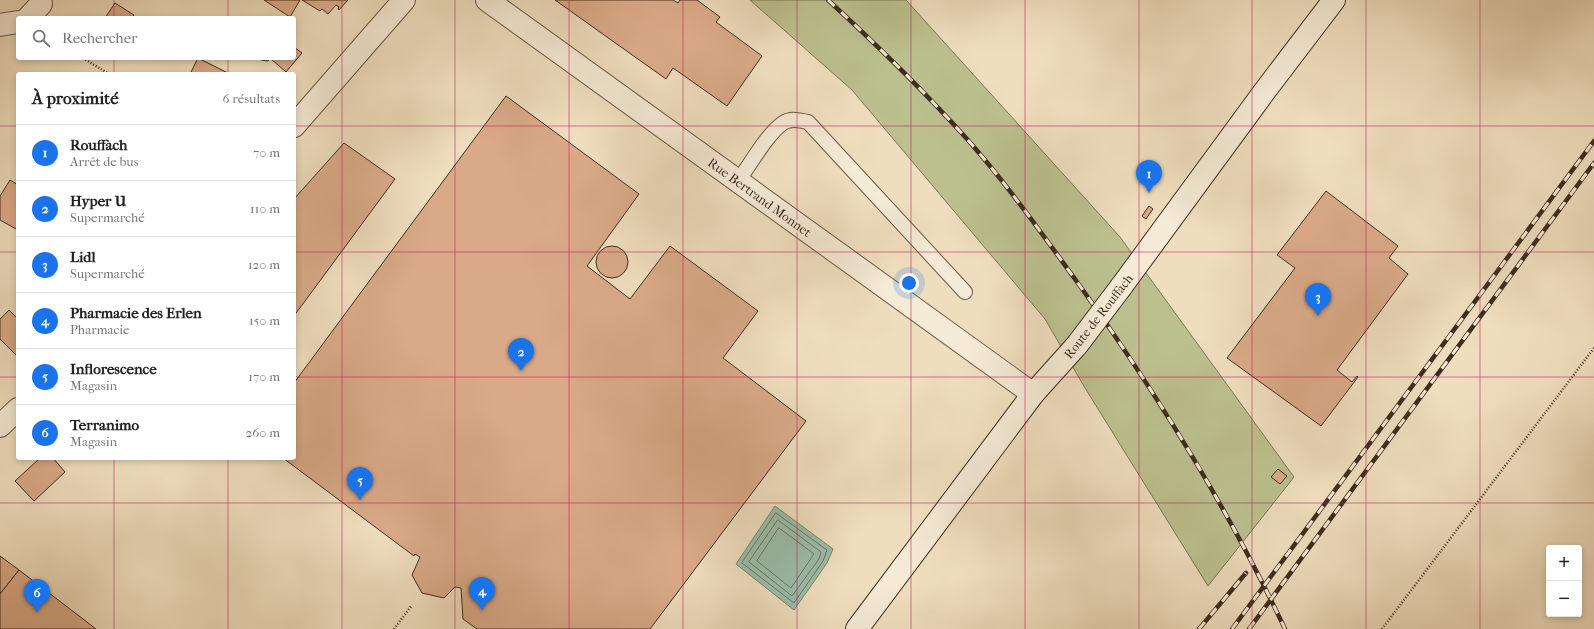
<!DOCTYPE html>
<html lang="fr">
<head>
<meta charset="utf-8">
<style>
  body { margin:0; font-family:"IM FELL French Canon",serif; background:#f6f6f6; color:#222 }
  .controls { position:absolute; right:12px; bottom:12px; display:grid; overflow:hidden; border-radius:4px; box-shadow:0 2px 6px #0003 }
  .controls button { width:36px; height:36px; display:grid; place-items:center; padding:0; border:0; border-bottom:1px solid #e0e0e0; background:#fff; color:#222; font:20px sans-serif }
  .you { position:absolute; left:909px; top:283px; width:14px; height:14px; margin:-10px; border:3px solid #fff; border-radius:50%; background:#1a73e8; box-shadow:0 0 0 6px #1a73e833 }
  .badge { display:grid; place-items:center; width:26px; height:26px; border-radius:50%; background:#1a73e8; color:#fff; font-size:13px; font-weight:700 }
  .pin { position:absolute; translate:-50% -33px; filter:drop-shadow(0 1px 2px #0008) }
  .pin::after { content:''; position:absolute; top:21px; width:14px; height:12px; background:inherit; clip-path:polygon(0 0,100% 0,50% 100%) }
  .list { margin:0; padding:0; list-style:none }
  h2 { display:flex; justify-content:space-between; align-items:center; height:52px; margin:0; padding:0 16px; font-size:17px }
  h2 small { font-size:13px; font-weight:400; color:#767676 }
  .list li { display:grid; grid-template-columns:26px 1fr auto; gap:12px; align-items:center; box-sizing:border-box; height:56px; padding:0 16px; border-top:1px solid #e0e0e0 }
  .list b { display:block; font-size:15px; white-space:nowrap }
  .list p { margin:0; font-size:13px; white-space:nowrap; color:#767676 }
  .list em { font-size:13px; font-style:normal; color:#767676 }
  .icon { flex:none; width:22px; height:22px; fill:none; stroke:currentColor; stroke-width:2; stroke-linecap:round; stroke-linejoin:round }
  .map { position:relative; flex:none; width:1594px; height:629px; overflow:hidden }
  .search { position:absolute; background:#fff; box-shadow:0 2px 6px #0003; left:16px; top:16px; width:280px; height:44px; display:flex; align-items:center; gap:10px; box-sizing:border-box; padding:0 14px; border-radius:4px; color:#767676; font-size:15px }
  .panel { position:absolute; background:#fff; box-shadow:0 2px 6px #0003; left:16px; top:72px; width:280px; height:388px; border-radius:4px }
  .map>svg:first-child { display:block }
  .green { fill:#bcc08f; stroke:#7d7656 }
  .water { fill:#9bbdab; stroke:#768373 }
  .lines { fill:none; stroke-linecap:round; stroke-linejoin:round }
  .shore { stroke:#6c7564; stroke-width:1 }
  .building { fill:#daaa88; stroke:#3e2d1e }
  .service-casing { stroke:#6a5946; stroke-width:16 }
  .minor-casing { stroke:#6a5946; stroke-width:24 }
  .secondary-casing { stroke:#3e2d1e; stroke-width:24 }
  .path { stroke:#3e2d1e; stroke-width:2.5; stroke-dasharray:1 2; stroke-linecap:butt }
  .service { stroke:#f5ead5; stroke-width:14 }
  .minor { stroke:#f5ead5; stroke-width:22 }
  .secondary { stroke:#f5ead5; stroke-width:22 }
  .rail-casing { stroke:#3e2d1e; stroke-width:4.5 }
  .rail { stroke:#f5ead5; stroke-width:3; stroke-dasharray:9; stroke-linecap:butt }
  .secondary-bridge-casing { stroke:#3e2d1e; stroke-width:24; stroke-linecap:butt }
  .secondary-bridge { stroke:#f5ead5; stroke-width:22 }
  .grid { fill:none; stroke:#c2185b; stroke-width:1; stroke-opacity:0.55 }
  .labels { text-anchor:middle; stroke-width:4; stroke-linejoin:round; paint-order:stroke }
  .street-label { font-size:13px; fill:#3e2d1e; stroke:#f5ead5 }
</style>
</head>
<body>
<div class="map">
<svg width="1594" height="629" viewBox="0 0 1594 629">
  <rect width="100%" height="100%" fill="#efdebe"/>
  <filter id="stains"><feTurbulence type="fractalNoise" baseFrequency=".005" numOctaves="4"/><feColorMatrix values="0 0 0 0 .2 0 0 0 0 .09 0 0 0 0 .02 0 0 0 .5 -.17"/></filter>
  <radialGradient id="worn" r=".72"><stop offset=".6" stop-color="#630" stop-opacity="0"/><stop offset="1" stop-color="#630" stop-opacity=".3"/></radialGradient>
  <polygon class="green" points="750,0 906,0 1120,237 1294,477 1208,586 1085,388 1045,319 852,90"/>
  <polygon class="water" points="775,506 833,549 827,563 794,610 736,564"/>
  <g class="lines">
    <g class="shore">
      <polygon points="776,513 827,550 823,561 794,603 742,563"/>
      <polygon points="778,520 821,552 819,559 792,596 749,562"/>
      <polygon points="779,528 814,554 791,588 757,561"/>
    </g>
  </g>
  <g class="building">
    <polygon points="264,0 300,0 290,17"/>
    <polygon points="302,0 348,0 339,10 338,9 339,7 336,5 328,14 322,9 320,11"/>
    <polygon points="555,0 673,0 678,3 680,0 697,0 720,17 716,22 762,56 727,106 673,68 666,79"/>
    <polygon points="115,3 134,15 132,18 105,18"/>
    <polygon points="294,47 302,53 286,72 270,58 268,61 261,60 260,58 294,58"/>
    <polygon points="198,58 230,74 190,74"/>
    <polygon points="506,96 639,194 587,266 630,299 670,246 758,311 723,358 806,421 650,629 477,629 463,619 461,588 455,587 444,598 422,593 412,575 420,557 415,554 414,556 283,458 294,458 294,383"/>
    <polygon points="344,143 395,179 294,316 294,199"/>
    <polygon points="10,180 18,185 18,230 0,220 0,196"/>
    <polygon points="1326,191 1398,246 1389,258 1408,274 1337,370 1352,382 1357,376 1358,377 1321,426 1227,358 1295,268 1277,255"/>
    <polygon points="1149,206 1153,209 1146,219 1142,216"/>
    <circle cx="612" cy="262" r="16"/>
    <polygon points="9,310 18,319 18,354 16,355 0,339 0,319"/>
    <polygon points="40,458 53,458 65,472 34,501 15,481"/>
    <polygon points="1278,469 1287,476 1280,484 1271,477"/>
    <polygon points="0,556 19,570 0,594"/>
    <polygon points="19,570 96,629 0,629 0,594"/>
  </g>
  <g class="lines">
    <g class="service-casing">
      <path id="service" d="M738,181c12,-16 29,-47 45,-58 7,-5 17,-3 25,-1l157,170"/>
    </g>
    <g class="minor-casing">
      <g id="minor">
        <polyline points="487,0 1033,394"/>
        <polyline points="28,18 41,4"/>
        <polyline points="0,25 18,22"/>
        <polyline points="294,126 404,0"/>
        <polyline points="0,426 18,409"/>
      </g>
    </g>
    <g class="secondary-casing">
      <g id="secondary">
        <polyline points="1121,287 1264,92 1334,0"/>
        <polyline points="857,629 1033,394 1077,345"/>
      </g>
    </g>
    <g class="path">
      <polyline points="83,58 109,74"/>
      <polyline points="394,629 412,605"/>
      <polyline points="1382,629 1594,348"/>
    </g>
    <use href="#service" class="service"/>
    <use href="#minor" class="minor"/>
    <use href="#secondary" class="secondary"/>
    <g class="rail-casing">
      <g id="rail">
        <path d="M828,0c48,44 95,90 139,139 39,44 73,92 108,140 79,110 152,227 210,350"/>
        <polyline points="1199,629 1246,573"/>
        <polyline points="1232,629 1594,141"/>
        <polyline points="1249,629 1594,163"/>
      </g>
    </g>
    <use href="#rail" class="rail"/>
    <g class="secondary-bridge-casing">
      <polyline id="secondary-bridge" points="1077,345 1121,287"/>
    </g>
    <use href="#secondary-bridge" class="secondary-bridge"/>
  </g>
  <path class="grid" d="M114,0v18M228,0v18M342,0v629M455,0v629M569,0v629M683,0v629M797,0v629M911,0v629M1025,0v629M1139,0v629M1252,0v629M1366,0v629M1480,0v629M114,58v16M228,58v16M0,126h18M294,126h1300M0,252h18M294,252h1300M0,377h18M294,377h1300M114,458v171M228,458v171M0,503h1594"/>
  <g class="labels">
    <g class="street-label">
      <text transform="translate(760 197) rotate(36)" y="5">Rue Bertrand Monnet</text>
      <text transform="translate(1098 316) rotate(-52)" y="5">Route de Rouffach</text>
    </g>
  </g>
  <rect width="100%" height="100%" filter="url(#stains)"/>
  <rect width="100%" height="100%" fill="url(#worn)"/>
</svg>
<div class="controls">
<button>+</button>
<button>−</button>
</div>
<div class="you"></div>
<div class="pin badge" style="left:1149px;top:193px">1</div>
<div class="pin badge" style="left:521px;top:371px">2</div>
<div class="pin badge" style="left:1318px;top:316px">3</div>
<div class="pin badge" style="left:482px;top:610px">4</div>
<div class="pin badge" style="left:360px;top:500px">5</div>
<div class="pin badge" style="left:37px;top:612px">6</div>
<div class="search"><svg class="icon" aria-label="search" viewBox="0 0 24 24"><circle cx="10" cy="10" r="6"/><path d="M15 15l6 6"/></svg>Rechercher</div>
<section class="panel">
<h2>À proximité<small>6 résultats</small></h2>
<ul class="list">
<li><span class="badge">1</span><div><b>Rouffach</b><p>Arrêt de bus</p></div><em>70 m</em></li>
<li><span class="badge">2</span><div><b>Hyper U</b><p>Supermarché</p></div><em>110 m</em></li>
<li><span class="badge">3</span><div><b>Lidl</b><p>Supermarché</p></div><em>120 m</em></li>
<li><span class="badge">4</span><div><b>Pharmacie des Erlen</b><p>Pharmacie</p></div><em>150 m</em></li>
<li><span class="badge">5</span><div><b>Inflorescence</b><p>Magasin</p></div><em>170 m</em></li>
<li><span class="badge">6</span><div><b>Terranimo</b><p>Magasin</p></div><em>260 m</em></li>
</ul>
</section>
</div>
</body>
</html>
